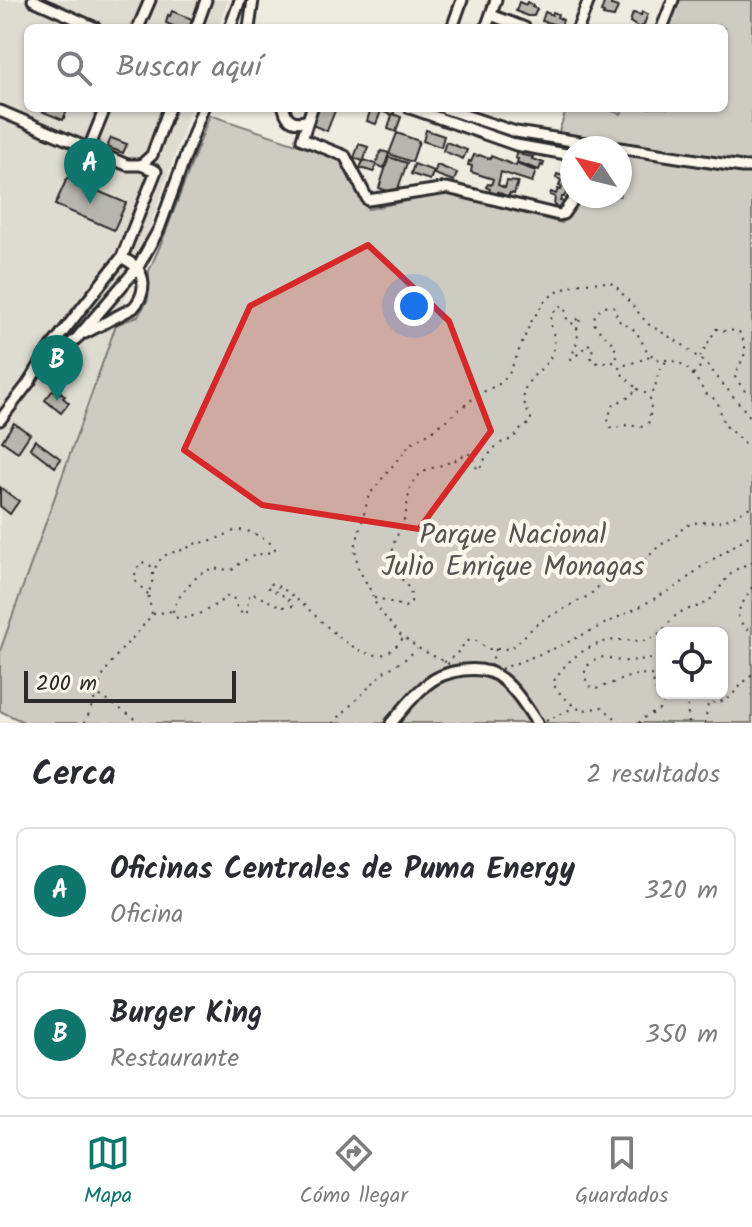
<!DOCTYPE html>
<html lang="es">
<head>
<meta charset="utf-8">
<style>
  body { margin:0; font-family:Kalam,sans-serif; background:#f2f2f3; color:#2b2b33 }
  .controls { position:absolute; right:24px; bottom:24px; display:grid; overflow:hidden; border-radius:12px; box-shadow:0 2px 6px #0004 }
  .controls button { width:72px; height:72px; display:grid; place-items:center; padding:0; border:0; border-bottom:2px solid #e1e1e2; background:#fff; color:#2b2b33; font:40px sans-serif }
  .compass { position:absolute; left:560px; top:136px; width:72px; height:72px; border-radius:50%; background:#fff; box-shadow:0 2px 6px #0004; rotate:305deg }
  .scale { position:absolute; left:24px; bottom:20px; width:212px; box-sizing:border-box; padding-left:8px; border:4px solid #2b2b2b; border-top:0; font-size:22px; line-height:28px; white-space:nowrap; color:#2b2b2b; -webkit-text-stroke:6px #fbf7ec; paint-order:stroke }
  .you { position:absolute; left:414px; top:306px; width:28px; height:28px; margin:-20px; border:6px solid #fff; border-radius:50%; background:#1a73e8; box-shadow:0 0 0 12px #1a73e833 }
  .badge { display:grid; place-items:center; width:52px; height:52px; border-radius:50%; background:#0f766e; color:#fff; font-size:26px; font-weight:700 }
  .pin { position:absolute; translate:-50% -66px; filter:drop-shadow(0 2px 4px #0008) }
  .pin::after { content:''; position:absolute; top:42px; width:28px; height:24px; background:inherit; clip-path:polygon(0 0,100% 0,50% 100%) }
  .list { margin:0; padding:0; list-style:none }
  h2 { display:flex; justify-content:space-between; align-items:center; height:104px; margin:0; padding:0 32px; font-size:34px }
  h2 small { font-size:26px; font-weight:400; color:#7c7c81 }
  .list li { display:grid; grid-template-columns:52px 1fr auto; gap:24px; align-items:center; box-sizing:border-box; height:128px; margin:0 16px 16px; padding:0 16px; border:2px solid #e1e1e2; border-radius:12px }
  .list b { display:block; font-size:30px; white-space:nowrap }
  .list p { margin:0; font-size:26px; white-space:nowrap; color:#7c7c81 }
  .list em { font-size:26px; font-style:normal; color:#7c7c81 }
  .icon { flex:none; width:44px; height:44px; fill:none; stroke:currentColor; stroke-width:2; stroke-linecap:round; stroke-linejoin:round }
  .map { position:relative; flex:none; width:752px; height:723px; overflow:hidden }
  .search { position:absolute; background:#fff; box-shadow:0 2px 6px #0004; left:24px; right:24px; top:24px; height:88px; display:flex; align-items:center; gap:20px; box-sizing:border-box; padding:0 28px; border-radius:12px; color:#7c7c81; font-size:30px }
  .sheet { height:392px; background:#fff }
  nav { display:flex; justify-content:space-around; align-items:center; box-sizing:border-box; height:112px; border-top:2px solid #e1e1e2; background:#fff; font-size:22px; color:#7c7c81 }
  nav a { display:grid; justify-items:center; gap:4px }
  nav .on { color:#0f766e }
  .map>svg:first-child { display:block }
  .built { fill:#dedbd1 }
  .green { fill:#cecbc2; stroke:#7c7b76; stroke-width:2; fill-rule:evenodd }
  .building { fill:#b8b5ae; stroke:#2b2b2b; stroke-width:2 }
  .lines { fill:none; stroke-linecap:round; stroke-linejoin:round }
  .minor-casing { stroke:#2b2b2b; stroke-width:15 }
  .path { stroke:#2b2b2b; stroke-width:2; stroke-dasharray:2 6; stroke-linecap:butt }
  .minor { stroke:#fbf7ec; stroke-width:9 }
  .marked { fill:#d62828; fill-opacity:0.2; stroke:#d62828; stroke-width:6; stroke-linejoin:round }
  .labels { text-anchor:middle; stroke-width:8; stroke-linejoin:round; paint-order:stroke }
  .park-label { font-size:28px; fill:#545351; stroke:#fbf7ec }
</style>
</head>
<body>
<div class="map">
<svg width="752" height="723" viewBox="0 0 752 723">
  <rect width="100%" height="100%" fill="#eeebe0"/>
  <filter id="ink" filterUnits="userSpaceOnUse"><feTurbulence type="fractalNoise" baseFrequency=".0125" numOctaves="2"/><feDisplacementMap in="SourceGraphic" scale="16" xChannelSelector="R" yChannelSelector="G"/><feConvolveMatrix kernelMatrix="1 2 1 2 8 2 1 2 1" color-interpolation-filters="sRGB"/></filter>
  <g filter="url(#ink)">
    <polygon class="built" points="0,0 228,0 218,28 28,28 28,108 191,108 74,445 0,651"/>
    <path class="green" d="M679,0h73v723h-726l-26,-12v-60l116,-326 22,-9 10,-16 1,-29 16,-37 45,-119 134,45 24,49 75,-16 119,30 20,-27h38v-48l-63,-11 10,-29h36l18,6 3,-6h100v-80h-56zM662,633h60v60h-60z"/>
    <g class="building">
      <polygon points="605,0 611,1 611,5 618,7 614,17 603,15 604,13 601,12"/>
      <polygon points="519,2 526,5 527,2 533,5 532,7 537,9 534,16 527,16 516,11"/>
      <polygon points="172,11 194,20 190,28 178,28 166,23 168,15 170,16"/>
      <polygon points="545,12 552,15 553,12 558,14 557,17 563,20 561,26 542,21"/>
      <polygon points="642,12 648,14 643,27 641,26 639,28 630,22 633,13 641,15"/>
      <polygon points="37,108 68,108 63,120 36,109"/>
      <polygon points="317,108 336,108 327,131 312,125 315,118 311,117"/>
      <polygon points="371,108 380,110 381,108 396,108 393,114 401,117 396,132 388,129 392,115 381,111 376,124 367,121"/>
      <polygon points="426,130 444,136 441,147 423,141"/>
      <polygon points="397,133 419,141 412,162 389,154"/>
      <polygon points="111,138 127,144 123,153 107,147"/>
      <polygon points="446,142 467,150 463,159 443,151"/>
      <polygon points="359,144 368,147 364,160 376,164 381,151 389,153 384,168 376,165 374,172 360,168 363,161 354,158"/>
      <polygon points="517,151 523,153 522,155 533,157 532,159 544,163 543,166 541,165 539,170 519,163 519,165 536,171 532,182 501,172 498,185 505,188 507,181 518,182 514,194 510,193 508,197 498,192 498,194 489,192 490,189 486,187 488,184 491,185 493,179 471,172 472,166 468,165 469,161 471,162 474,155 478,156 479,155 490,159 491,156 516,166 518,159 515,158"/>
      <polygon points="389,157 407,163 396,194 379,188"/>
      <polygon points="414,164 434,171 430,180 411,174"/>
      <polygon points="437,165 457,173 454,181 434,174"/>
      <polygon points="567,170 572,172 572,178 569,179 567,183 569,184 569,188 567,193 566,193 564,197 562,197 560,201 563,202 562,210 555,208 556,206 554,205 555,197 550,195 551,192 556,194 558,189 561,190 562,187 559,186 561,180 556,178 557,174 563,176"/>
      <polygon points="67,178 126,203 114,230 55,205"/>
      <polygon points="53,390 59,394 61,392 65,396 63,398 69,403 61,413 45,400"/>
      <polygon points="14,423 30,434 18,452 2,441"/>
      <polygon points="35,440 61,459 55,467 30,448"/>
      <polygon points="0,487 19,501 10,514 0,506"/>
    </g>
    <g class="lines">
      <g class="minor-casing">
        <g id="minor">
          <polyline points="33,0 96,28"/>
          <polyline points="491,15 525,28"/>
          <polyline points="138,28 150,0"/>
          <polyline points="196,28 206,0"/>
          <polyline points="230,28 240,0"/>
          <polyline points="249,28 253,0"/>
          <polyline points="452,28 462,0"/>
          <polyline points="486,28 496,0"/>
          <polyline points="578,28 589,0"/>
          <polyline points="662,28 673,0"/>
          <path d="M284,108c3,14 12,16 24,12"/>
          <polyline points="312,108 302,139 345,156 368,200 447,188 559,215 563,214 576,196"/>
          <polyline points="410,108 516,145 572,155"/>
          <polyline points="443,108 516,132 617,148"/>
          <polyline points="0,111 127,165 141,165 156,171 122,257 52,346 29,382"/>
          <polyline points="89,148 105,108"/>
          <polyline points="620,148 742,167 752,167"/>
          <polyline points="141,165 152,155 169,108"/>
          <path d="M85,333l48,-25c10,-10 14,-26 5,-39 -3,-5 -11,-8 -16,-12"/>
          <polyline points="42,369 78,337 138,267 159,229 203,108"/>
          <polyline points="0,420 31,380"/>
          <path d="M391,723c11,-12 21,-26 34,-37 18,-16 57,-24 77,-7 14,11 25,29 35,44"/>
        </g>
      </g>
      <g class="path">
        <path d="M649,356l-5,3 -25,8 1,5 16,16c-9,20 -24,4 -28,34l4,7 15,-4 14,2 8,-5 2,-14 -1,-10 5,-10 3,-15 9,-13"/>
        <path d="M700,357l16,-28h3l8,3 7,-2 5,2c13,22 2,25 -4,45l9,13 8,2"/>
        <polyline points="693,374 703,364"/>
        <polyline points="637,389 649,395"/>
        <path d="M752,587c-9,20 -26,28 0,45"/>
        <polyline points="148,594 136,582 135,573 141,562 146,563 154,568"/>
        <path d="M374,598l11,2 20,7 6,-5c2,-13 -6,-17 -12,-27 -3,-5 -5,-12 -6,-17 -2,-19 8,-25 12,-41 6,-28 1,-42 34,-51 11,-4 19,-6 28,-13l6,3 4,13 2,1 6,-11 13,-15 14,-5 8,-9 10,-7 1,-5c-24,-41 19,-42 23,-72 3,-16 -13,-27 7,-40l4,1 1,10 4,6 5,1 4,-7 2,1 -4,11 1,10 -7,20 3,-1 14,-14 5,3 -2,11 2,3 5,2 17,-1 2,-4c-1,-7 -2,-12 -7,-18 -6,-7 -17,-11 -16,-21 1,-7 13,-18 20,-12 1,1 3,11 4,13l18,11 11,20 8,7 5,2h11l13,5 11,12 10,16 8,5 5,5 6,21 28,27"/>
        <polyline points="153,614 173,611"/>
        <polyline points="444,662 455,656 465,643 470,640 476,641 488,649 505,649 514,646 539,622 590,595 608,577 634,568 646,559 659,546 678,534 683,528 692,523 724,521 752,506"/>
        <polyline points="449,664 418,648 399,634 381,612 374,601 372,593 358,568 355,548 369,495 411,443 432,431 479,394 501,383 509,374 531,322 546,299 561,290 581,283 609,282 615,285 648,324 683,345 708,366 752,419"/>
        <polyline points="490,666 496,649"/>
        <polyline points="722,668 724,671 722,675"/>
        <polyline points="501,669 558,647 641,606 679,585 701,567 752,534"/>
        <polyline points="546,721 573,708"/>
        <polyline points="85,723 96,695"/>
        <path d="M142,723l-45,-29c6,-33 37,-53 55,-80l-4,-19 5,-16v-8l9,-14 8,-4 16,-4 7,-5 19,-3 22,-10 10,-1 9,3 19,11 3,5c-7,5 -11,4 -19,6 -9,3 -17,9 -24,15 -7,0 -13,-2 -20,-1 -15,2 -36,29 -39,42l4,7c19,1 36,-11 51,-22l5,1 5,13 6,5 3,-3 1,-14 3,-5 31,14 10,-1 1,-2 -7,-7 -19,-10 2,-4 13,5c8,6 16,12 24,19 18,16 52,54 78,47 9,-3 14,-10 19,-16"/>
        <polyline points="333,723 385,671 404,660 417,649"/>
        <path d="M621,723l-19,-16c-19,3 -21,7 -36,-8 -6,-6 -10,-9 -13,-16 12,-24 41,-44 69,-43 11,0 19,3 30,-2 11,-5 17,-18 27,-25 8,-5 20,-5 28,-11 10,-7 15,-20 24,-28 6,-6 14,-9 21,-12"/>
        <path d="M640,723l-1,-2c9,-8 23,-6 25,-21l-8,-10 -5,-15c-18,-4 -38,10 -56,14 -9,-3 -10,-11 -10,-20 18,-22 25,-6 43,-8 13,-1 22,-3 34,-1"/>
        <polyline points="689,723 687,708 693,693"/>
        <polyline points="705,723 708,704 727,700 752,674"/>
      </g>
      <use href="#minor" class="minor"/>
    </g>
  </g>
  <path class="marked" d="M368,245l81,76 42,110 -72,98 -157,-24 -78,-55 66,-144z"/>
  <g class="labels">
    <g class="park-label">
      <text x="513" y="543">Parque Nacional<tspan x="513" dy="32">Julio Enrique Monagas</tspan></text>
    </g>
  </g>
</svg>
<div class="controls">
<button><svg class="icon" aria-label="locate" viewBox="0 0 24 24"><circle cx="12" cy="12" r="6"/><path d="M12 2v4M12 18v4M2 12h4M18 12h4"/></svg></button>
</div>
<svg class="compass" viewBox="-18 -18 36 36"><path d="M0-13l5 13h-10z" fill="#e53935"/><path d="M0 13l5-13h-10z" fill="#7c7c81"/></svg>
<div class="scale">200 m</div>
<div class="you"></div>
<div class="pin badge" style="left:90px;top:204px">A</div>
<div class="pin badge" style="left:57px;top:401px">B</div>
<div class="search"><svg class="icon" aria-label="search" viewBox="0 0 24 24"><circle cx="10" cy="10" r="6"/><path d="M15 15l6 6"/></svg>Buscar aquí</div>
</div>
<section class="sheet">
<h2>Cerca<small>2 resultados</small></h2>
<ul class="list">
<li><span class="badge">A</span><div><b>Oficinas Centrales de Puma Energy</b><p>Oficina</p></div><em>320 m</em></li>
<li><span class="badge">B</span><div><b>Burger King</b><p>Restaurante</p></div><em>350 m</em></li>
</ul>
</section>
<nav>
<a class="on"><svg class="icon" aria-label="map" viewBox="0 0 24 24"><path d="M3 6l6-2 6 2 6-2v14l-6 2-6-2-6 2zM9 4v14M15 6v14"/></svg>Mapa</a>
<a><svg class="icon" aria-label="directions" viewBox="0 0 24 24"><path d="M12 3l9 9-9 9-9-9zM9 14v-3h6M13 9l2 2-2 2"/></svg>Cómo llegar</a>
<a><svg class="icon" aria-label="saved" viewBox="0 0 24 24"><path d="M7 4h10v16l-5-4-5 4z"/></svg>Guardados</a>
</nav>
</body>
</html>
